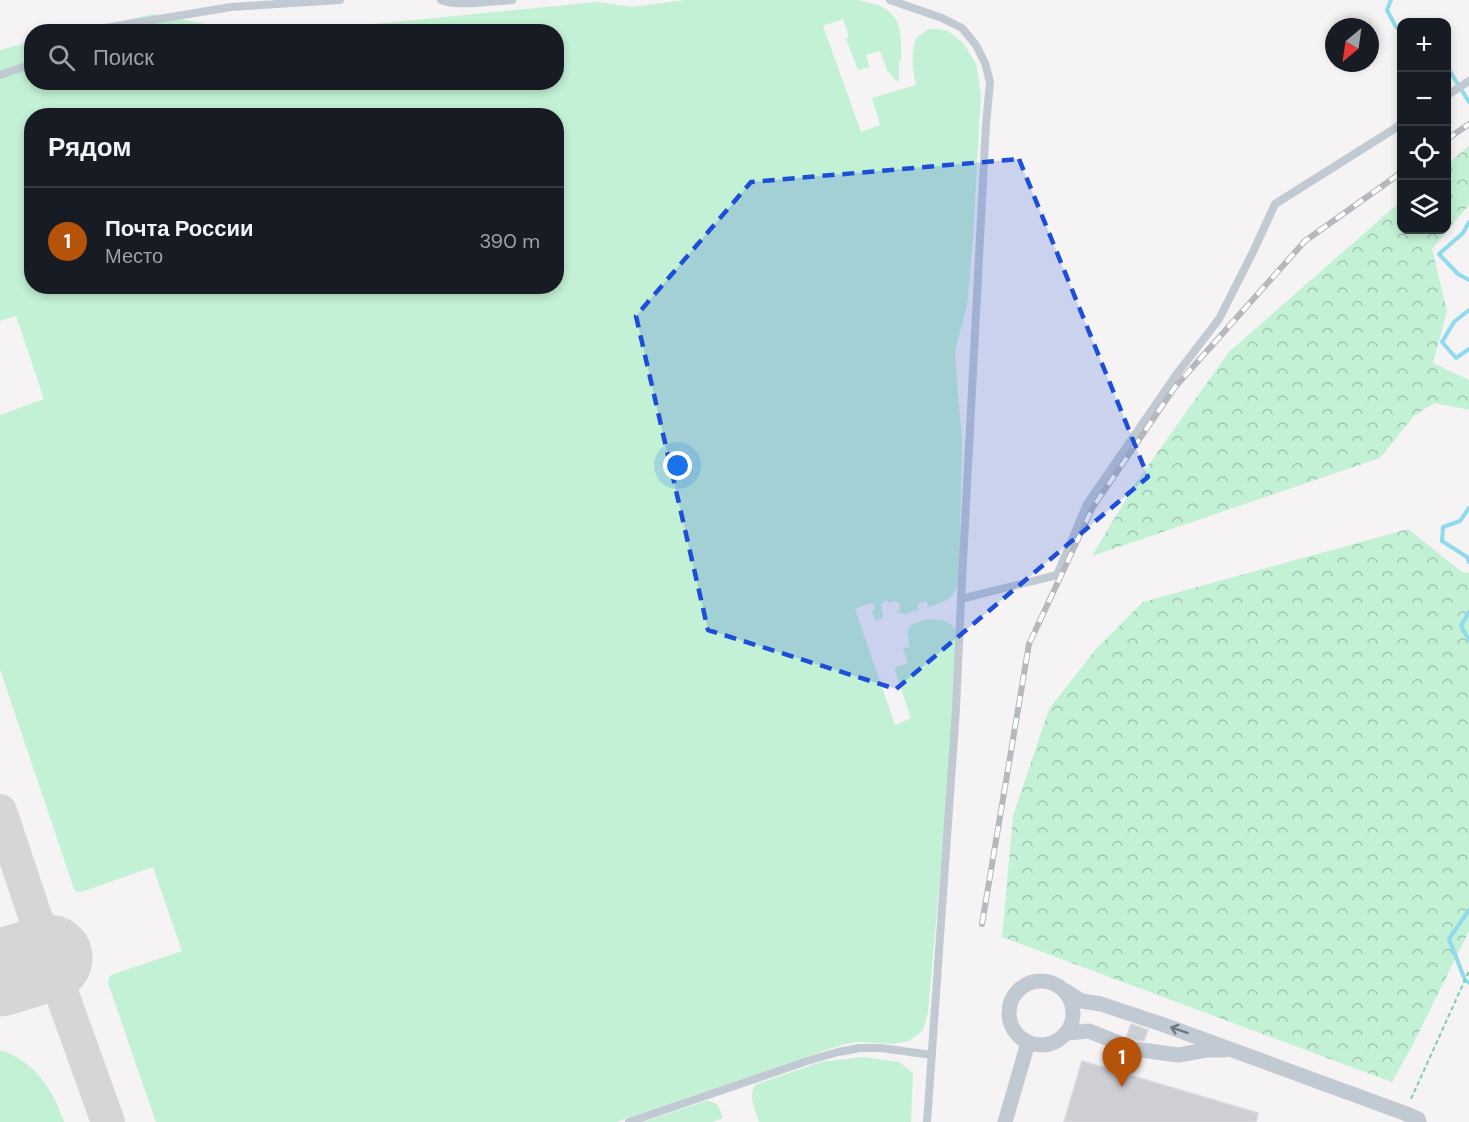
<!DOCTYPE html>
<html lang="ru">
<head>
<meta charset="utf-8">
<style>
  body { margin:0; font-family:"DM Sans",sans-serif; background:#20242c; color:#f1f3f6 }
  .controls { position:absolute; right:18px; top:18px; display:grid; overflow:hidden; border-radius:12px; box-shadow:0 3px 9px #0003 }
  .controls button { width:54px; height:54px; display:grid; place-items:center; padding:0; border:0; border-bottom:2px solid #363941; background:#171b24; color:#f1f3f6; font:30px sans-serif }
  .compass { position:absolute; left:1325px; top:18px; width:54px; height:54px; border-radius:50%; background:#171b24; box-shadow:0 3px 9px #0003; rotate:209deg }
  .you { position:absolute; left:678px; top:466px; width:21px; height:21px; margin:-15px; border:4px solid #fff; border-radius:50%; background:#1a73e8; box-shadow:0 0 0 9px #1a73e833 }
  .badge { display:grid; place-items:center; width:39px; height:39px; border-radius:50%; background:#b45309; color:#fff; font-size:20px; font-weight:700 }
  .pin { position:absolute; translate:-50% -50px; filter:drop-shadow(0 2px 3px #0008) }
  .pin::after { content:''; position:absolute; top:32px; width:21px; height:18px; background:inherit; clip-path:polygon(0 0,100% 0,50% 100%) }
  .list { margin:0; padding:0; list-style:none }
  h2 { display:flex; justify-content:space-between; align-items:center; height:78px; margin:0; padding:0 24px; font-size:26px }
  h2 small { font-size:20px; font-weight:400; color:#9ea1a6 }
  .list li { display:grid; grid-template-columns:39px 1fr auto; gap:18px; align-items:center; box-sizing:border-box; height:108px; padding:0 24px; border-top:2px solid #363941 }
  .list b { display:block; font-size:22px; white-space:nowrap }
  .list p { margin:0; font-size:20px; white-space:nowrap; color:#9ea1a6 }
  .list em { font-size:20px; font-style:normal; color:#9ea1a6 }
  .icon { flex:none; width:33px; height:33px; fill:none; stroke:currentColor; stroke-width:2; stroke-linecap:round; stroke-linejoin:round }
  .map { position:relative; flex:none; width:1469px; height:1122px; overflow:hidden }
  .search { position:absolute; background:#171b24; box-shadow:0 3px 9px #0003; left:24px; top:24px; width:540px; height:66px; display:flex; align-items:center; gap:15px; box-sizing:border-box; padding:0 21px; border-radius:24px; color:#9ea1a6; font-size:22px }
  .panel { position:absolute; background:#171b24; box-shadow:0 3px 9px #0003; left:24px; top:108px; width:540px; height:186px; border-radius:24px }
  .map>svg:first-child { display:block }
  .grass { fill:#c3f1d5; fill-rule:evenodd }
  .forest { fill:url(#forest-crowns) }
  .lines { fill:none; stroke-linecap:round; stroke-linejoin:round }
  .stream { stroke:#90daee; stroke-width:4 }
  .taxiway { stroke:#d5d6d8; stroke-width:34 }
  .runway { stroke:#d5d6d8; stroke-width:87 }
  .building { fill:#cdcfd5; stroke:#d7d9de; stroke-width:1.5 }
  .path { stroke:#7ad0a6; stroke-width:2; stroke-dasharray:4.5 3; stroke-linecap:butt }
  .service { stroke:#c1cad2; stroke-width:8 }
  .minor { stroke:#c1cad2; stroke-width:15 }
  .rail-casing { stroke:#b5b8bd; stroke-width:6 }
  .rail { stroke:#fff; stroke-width:4; stroke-dasharray:11; stroke-linecap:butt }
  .oneway { stroke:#6e7983 }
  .marked { fill:#1d4ed8; fill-opacity:0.2; stroke:#1d4ed8; stroke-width:4.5; stroke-dasharray:12 8; stroke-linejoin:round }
</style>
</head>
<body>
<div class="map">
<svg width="1469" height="1122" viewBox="0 0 1469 1122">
  <defs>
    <pattern id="forest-crowns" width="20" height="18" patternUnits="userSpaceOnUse" patternTransform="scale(1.5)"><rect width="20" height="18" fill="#c3f1d5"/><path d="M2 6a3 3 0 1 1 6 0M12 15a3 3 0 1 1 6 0" fill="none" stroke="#a0c6b0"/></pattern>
  </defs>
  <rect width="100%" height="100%" fill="#f5f3f3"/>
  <g class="grass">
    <path d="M685,0h173c41,8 44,20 43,60l-2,1v18l-2,3 -9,-10 -8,-21 -14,4 3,12 -11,3 -12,-31 3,-2 -6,-18 -20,7 38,106 19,-7 -8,-27 44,-13c-4,-17 -5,-31 0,-47l13,-9h9l10,2 16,13 12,20 5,30 -8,143 -6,69 -12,44 2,34 5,55 -3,141c-5,19 -13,21 -30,27l-3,-6 -9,3 2,5 -13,5 -9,-2 3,-3v-5l-5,-3 -6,2 -2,-3 -6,3 2,15 -7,3 -4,-10 3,-2 -2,-5 -2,-1 -16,6 40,116 16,-7 -17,-50 14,-5 -5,-14 7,-2c-1,-6 -4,-14 -1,-19 2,-4 8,-5 12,-7 13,-4 31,-2 37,13 1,4 1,10 2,14l-32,365 -5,17 -14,11 -16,3 -34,-2 -15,2 -228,78h-460l-48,-139 1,-6 2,-2 71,-24 -29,-84 -72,25h-4l-3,-3 -74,-220v-254l44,-16 -28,-83 -16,5v-271l31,-8 1,40h524v-50l-478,-1 75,-17 68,13 153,-3 223,-22 35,5zM32,116h524v170h-524z"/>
    <path d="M0,1050c35,11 53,40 64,72h-64z"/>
    <path d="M863,1057l36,5 14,11 -2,49h-152c-4,-13 -11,-25 -4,-37l66,-23z"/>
    <path d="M706,1101c12,0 14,8 17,17l-11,4h-69z"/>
  </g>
  <g class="forest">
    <polygon points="1469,146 1469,205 1432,249 1447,311 1433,363 1469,380 1469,410 1434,403 1414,416 1380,458 1092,556 1135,484 1229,352 1401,201 1402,230 1446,230 1447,164"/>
    <polygon points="1408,529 1462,572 1469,573 1469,931 1411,1048 1392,1082 1002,937 1013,816 1049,709 1096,649 1143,602"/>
  </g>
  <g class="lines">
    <g class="stream">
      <polyline points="1391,0 1387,10 1396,27 1402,31"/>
      <polyline points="1446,65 1469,102"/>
      <polyline points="1469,222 1463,233 1439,254 1458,274 1469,280"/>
      <polyline points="1469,310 1454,322 1442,342 1456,358 1469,349"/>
      <polyline points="1469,508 1460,521 1443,527 1442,541 1467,557 1469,562"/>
      <polyline points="1469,612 1461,626 1469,640"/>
      <polyline points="1469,910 1449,939 1465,980 1469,983"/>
    </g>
    <polyline class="taxiway" points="0,811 49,958 108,1122"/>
    <polyline class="runway" points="0,973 49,958"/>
  </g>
  <g class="building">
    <polygon points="1131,1024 1148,1030 1144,1041 1137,1040 1127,1036"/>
    <polygon points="1082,1061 1258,1113 1256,1122 1064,1122"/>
  </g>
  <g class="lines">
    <polyline class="path" points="1411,1099 1469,971"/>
    <g class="service">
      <path d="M441,0c16,7 52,1 71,0"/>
      <polyline points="890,0 942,18 962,28 976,45 985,63 990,82 986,124 961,599 956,709 927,1122"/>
      <polyline points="81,32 231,7 340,0"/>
      <polyline points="0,75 32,64"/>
      <polyline points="1446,96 1469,81"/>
      <polyline points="961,599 1057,575 1087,504 1176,375 1219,319 1253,252 1275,204 1402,124"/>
      <polyline points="629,1122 807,1061 838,1052 860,1048 881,1048 932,1055"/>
    </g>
    <g class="minor">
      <circle cx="1041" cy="1013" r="32"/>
      <polyline points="1066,991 1082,1001 1101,1004 1164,1025 1404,1113 1418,1119 1419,1122"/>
      <polyline points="1068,1033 1089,1031 1134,1049 1178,1055 1207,1050 1225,1050"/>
      <polyline points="1005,1122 1028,1043"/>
    </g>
    <g class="rail-casing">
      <g id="rail">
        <polyline points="1446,140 1469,124"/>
        <polyline points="982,924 1029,644 1093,507 1175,387 1305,241 1402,172"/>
      </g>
    </g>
    <use href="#rail" class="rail"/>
  </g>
  <defs><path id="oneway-shaft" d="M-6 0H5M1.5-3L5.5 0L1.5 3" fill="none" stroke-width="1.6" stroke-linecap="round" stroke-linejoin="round" transform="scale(1.5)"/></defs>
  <use class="oneway" href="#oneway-shaft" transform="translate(1179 1030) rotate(-161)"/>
  <path class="marked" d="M1019,159l129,318 -252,212 -188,-59 -72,-314 115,-134z"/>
</svg>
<div class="controls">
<button>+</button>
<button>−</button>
<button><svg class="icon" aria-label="locate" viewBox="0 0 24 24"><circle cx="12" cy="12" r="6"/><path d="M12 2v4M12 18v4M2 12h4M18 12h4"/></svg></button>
<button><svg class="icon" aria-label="layers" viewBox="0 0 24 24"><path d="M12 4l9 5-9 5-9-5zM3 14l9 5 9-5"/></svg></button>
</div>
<svg class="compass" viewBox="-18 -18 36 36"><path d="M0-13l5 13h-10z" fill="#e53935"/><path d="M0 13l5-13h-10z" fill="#9ea1a6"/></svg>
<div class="you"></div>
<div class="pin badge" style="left:1122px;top:1087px">1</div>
<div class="search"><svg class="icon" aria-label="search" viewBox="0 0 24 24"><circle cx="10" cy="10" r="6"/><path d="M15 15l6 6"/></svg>Поиск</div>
<section class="panel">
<h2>Рядом<small></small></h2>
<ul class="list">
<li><span class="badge">1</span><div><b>Почта России</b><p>Место</p></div><em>390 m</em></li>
</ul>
</section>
</div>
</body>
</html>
